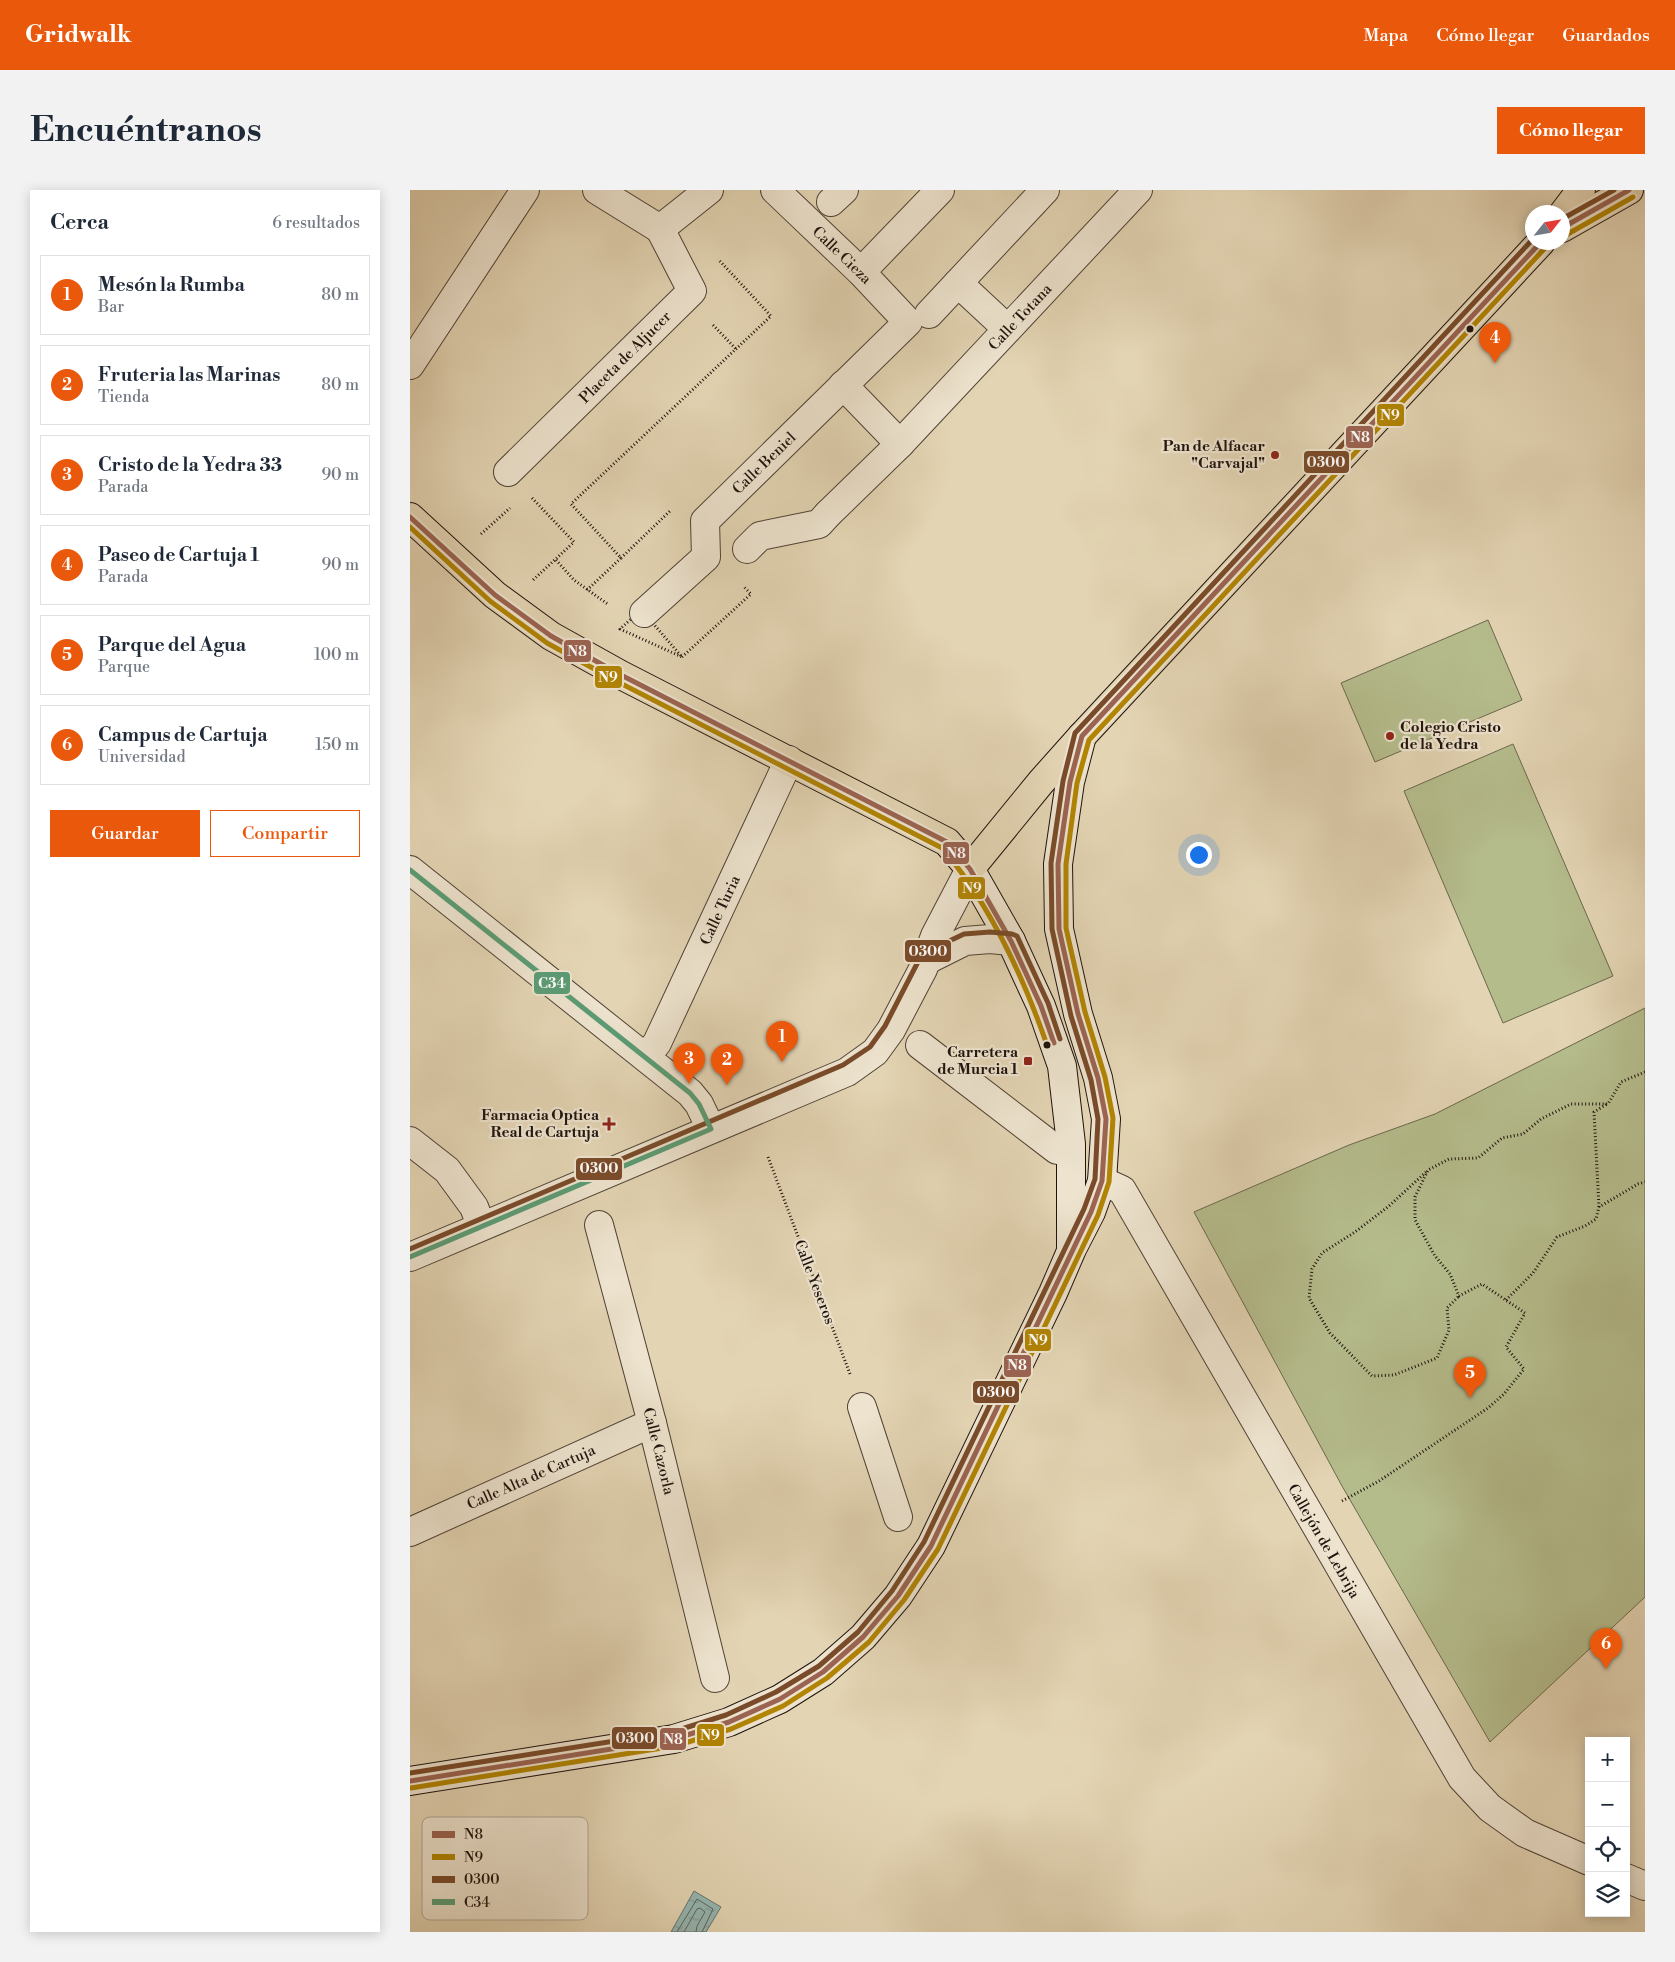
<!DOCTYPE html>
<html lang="es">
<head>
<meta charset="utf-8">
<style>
  body { margin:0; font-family:"Libre Bodoni",serif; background:#f2f2f3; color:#1f2937 }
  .controls { position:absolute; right:15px; bottom:15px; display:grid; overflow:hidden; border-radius:0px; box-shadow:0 2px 12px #0003 }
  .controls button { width:45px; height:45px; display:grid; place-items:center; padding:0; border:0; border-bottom:1px solid #e0e1e3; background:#fff; color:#1f2937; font:25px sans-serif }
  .compass { position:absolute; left:1115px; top:15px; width:45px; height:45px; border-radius:50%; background:#fff; box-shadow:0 2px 12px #0003; rotate:59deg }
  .you { position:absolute; left:788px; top:664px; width:18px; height:18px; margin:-12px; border:4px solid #fff; border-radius:50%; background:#1a73e8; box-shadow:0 0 0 8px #1a73e833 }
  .badge { display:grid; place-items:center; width:32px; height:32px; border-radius:50%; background:#ea580c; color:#fff; font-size:16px; font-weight:700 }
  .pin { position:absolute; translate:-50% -41px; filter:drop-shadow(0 1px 2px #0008) }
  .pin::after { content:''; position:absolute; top:26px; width:18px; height:15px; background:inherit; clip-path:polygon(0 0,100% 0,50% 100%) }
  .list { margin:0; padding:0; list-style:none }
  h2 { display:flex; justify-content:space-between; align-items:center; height:65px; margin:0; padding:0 20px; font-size:21px }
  h2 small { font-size:16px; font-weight:400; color:#747a83 }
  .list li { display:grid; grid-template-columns:32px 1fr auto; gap:15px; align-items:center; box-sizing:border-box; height:80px; margin:0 10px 10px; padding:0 10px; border:1px solid #e0e1e3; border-radius:0px }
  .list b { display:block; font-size:19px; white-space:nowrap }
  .list p { margin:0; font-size:16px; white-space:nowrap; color:#747a83 }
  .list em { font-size:16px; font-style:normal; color:#747a83 }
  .actions { display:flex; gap:10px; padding:15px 20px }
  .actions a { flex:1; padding:11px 0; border:1px solid #ea580c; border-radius:0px; text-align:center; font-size:18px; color:#ea580c }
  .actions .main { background:#ea580c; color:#fff }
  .icon { flex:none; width:28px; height:28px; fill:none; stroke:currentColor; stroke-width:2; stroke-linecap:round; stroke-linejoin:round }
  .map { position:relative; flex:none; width:1235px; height:1742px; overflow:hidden; border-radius:0px }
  header { display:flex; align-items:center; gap:30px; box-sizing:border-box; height:70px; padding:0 25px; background:#ea580c; color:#fff }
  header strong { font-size:24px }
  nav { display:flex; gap:28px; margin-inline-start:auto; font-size:18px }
  .intro { display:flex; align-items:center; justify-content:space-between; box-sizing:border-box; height:120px; padding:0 30px }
  h1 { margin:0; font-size:35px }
  .button { padding:12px 22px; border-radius:0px; background:#ea580c; color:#fff; font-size:18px; font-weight:700 }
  main { display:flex; gap:30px; padding:0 30px }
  aside { flex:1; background:#fff; border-radius:0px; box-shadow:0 2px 12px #0003 }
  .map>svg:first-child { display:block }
  .green { fill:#b5bc8c; stroke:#6a684c }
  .water { fill:url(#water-ripples); stroke:#667570 }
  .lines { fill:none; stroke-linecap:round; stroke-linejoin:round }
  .shore { stroke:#5a6560; stroke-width:1 }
  .pedestrian-casing { stroke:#504336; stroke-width:30 }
  .minor-casing { stroke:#504336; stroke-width:30 }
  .tertiary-casing { stroke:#504336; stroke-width:30 }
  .secondary-casing { stroke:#1f130d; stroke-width:30 }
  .primary-casing { stroke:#1f130d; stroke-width:30 }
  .path { stroke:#1f130d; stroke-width:3; stroke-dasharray:1 2.5; stroke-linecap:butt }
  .pedestrian { stroke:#ede3ce; stroke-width:28 }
  .minor { stroke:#ede3ce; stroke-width:28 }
  .tertiary { stroke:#ede3ce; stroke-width:28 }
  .secondary { stroke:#ede3ce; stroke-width:28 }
  .primary { stroke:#e3d4b3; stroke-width:28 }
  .bus-1-casing { stroke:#ede3ce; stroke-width:9 }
  .bus-2-casing { stroke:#ede3ce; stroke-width:9 }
  .bus-3-casing { stroke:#ede3ce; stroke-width:9 }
  .bus-4-casing { stroke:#ede3ce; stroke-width:9 }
  .bus-1 { stroke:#9b6452; stroke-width:5 }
  .bus-2 { stroke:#b18404; stroke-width:5 }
  .bus-3 { stroke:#7a4b2a; stroke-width:5 }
  .bus-4 { stroke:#5b9c75; stroke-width:5 }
  .bus-dot { fill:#1f130d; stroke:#ede3ce; stroke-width:2 }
  .poi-dot { fill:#8f2418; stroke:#ede3ce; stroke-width:2 }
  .labels { text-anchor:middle; stroke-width:4.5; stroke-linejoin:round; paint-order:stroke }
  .street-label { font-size:15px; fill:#1f130d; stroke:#ede3ce }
  .poi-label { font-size:15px; font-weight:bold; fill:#1f130d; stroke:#ede3ce; text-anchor:end }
  .key { fill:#ede3ce; stroke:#afa594; stroke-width:1 }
  .key-label { font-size:14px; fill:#1f130d }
  .line-badge { stroke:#ede3ce; stroke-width:2 }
  .badge-label { font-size:14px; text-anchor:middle; font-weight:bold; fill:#fff }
</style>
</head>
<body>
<header>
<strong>Gridwalk</strong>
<nav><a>Mapa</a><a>Cómo llegar</a><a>Guardados</a></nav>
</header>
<div class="intro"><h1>Encuéntranos</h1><a class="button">Cómo llegar</a></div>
<main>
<aside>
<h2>Cerca<small>6 resultados</small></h2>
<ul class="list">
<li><span class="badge">1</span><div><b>Mesón la Rumba</b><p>Bar</p></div><em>80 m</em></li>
<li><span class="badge">2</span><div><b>Fruteria las Marinas</b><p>Tienda</p></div><em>80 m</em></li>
<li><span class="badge">3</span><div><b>Cristo de la Yedra 33</b><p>Parada</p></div><em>90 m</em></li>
<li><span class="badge">4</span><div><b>Paseo de Cartuja 1</b><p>Parada</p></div><em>90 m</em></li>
<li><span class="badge">5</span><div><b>Parque del Agua</b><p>Parque</p></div><em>100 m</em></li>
<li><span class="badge">6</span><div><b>Campus de Cartuja</b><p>Universidad</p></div><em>150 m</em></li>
</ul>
<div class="actions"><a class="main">Guardar</a><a>Compartir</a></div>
</aside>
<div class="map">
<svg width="1235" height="1742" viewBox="0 0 1235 1742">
  <defs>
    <pattern id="water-ripples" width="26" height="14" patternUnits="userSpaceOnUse" patternTransform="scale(1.25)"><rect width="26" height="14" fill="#96b7b2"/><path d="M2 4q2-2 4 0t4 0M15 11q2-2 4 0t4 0" fill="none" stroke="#819c98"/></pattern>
  </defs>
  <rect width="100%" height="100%" fill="#e3d4b3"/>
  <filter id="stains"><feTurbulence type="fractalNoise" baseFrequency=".004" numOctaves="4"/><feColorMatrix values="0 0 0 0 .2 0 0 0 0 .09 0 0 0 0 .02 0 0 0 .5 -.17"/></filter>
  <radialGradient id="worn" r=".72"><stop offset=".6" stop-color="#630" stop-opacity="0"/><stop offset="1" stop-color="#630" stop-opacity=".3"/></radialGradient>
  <g class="green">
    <polygon points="1078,430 1112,510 965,572 931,493"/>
    <polygon points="1103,554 1203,786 1093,833 994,601"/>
    <polygon points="1235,818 1235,1407 1080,1552 932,1296 784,1022 939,955 1025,924"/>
  </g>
  <polygon class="water" points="284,1701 311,1717 296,1742 261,1742"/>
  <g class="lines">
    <g class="shore">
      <polyline points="267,1742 287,1709 303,1719 292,1742"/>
      <polyline points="274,1742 287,1719 290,1718 295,1722 287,1736 286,1742"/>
    </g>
    <g class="pedestrian-casing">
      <g id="pedestrian">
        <polyline points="421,12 434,0"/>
        <polyline points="548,93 591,133"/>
        <polyline points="519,124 635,0"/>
        <polyline points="337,359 350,346 409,334 418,324"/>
        <polyline points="510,855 647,960"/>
        <polyline points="189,1035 242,1233 305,1488"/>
        <polyline points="452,1217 488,1327"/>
        <polyline points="0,1342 242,1233"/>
      </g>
    </g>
    <g class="minor-casing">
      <g id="minor">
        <polyline points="451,82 530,0"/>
        <polyline points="433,195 490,254"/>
        <polyline points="98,282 282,101 250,39"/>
        <polyline points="418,324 490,254 728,0"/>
        <polyline points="234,423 296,367 295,331 498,132 451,82 365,0"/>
        <polyline points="236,867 247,853 379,570"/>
        <polyline points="0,951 37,980 64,1017 71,1035"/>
      </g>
    </g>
    <g class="tertiary-casing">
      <g id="tertiary">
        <polyline points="187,0 250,39 299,0"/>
        <polyline points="0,175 115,0"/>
        <polyline points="0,680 280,903 289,914 301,939"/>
        <polyline points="517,770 555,751 580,749 601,751"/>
        <polyline points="692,991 712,1000 1052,1588 1080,1618 1115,1643 1179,1671"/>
        <polyline points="0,1067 437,882 465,862 481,840 513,779 525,746 560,679"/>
        <polyline points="1216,1688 1235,1696"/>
      </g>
    </g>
    <g class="secondary-casing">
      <g id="secondary">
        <polyline points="560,679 601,751 631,816 652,876 661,954 661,1057"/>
        <polyline points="0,1591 264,1549 319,1532 370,1509 413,1482 453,1447 488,1406 521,1356 643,1103 662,1059 681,1022 692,991 696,929 688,888 668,824 649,739 648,674 660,592 672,546"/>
      </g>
    </g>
    <g class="primary-casing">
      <g id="primary">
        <polyline points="1152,25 1171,0"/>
        <polyline points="1152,38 1219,0"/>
        <polyline points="0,327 85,405 141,446 211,485 537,652 560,679 631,592 672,546 1131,52"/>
      </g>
    </g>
    <g class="path">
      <polyline points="303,135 326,159"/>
      <polyline points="122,308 164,352 123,390"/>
      <polyline points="71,344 100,318"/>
      <polyline points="211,368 260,321"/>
      <polyline points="146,370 164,390 199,415"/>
      <polyline points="177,400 211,368 161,314 361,126 308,69"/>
      <polygon points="231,420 234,423 272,467 210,439"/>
      <polyline points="272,467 341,404 333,396"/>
      <polyline points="358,967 440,1184"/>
      <polyline points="1016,982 979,1016 945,1042 912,1063 902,1079 899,1108 920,1143 962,1186 984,1185 1027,1168 1039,1140 1037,1118 1049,1106"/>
      <polyline points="1189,1017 1184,922 1197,914"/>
      <polyline points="1096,1110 1123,1083 1147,1047 1175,1036 1186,1029 1189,1017 1228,994 1235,992"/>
      <polyline points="932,1311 969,1291 1078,1218 1094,1204 1114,1179 1096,1157 1115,1123 1072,1094 1049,1106 1040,1084 1025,1066 1005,1030 1005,1007 1018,980 1039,969 1068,968 1092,948 1113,944 1131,929 1161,914 1198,914 1211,892 1235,882"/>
    </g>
    <use href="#pedestrian" class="pedestrian"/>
    <use href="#minor" class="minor"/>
    <use href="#tertiary" class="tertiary"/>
    <use href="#secondary" class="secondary"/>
    <use href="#primary" class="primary"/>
    <g class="bus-1-casing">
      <g id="bus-1">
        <polyline points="1152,38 1219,0"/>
        <polyline points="0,327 85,405 141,446 211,485 537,652 560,679 601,751 631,816 644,853"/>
        <polyline points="0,1591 264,1549 319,1532 370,1509 413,1482 453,1447 488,1406 521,1356 681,1022 692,991 696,929 688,888 668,824 649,739 648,674 660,592 672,546 1131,52"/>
      </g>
    </g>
    <g class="bus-2-casing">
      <g id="bus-2">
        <polyline points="1156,45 1223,7"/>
        <path d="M0,337l80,74 57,42 71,39 324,166c48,56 81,128 105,197"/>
        <polyline points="1,1598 265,1556 321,1539 373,1516 417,1488 459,1452 494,1410 528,1359 688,1025 699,992 703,928 695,887 675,822 656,738 656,674 667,593 679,550 1136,57"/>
      </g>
    </g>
    <g class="bus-3-casing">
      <g id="bus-3">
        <polyline points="1152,29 1204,0"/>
        <polyline points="0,1059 433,875 460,857 475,836 512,764 554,744 580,742 602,744 607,746 638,813 650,849"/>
        <polyline points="0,1583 262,1542 316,1525 366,1502 409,1476 448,1442 482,1401 514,1352 674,1019 685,989 688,929 681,890 661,826 642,739 641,673 653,591 665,543 1122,50"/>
      </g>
    </g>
    <g class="bus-4-casing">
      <polyline id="bus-4" points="0,680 280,903 289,914 301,939 0,1067"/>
    </g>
    <use href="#bus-1" class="bus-1"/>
    <use href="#bus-2" class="bus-2"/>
    <use href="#bus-3" class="bus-3"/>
    <use href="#bus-4" class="bus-4"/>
  </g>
  <g class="bus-dot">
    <circle cx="1060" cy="139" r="4.5"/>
    <circle cx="637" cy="855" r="4.5"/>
  </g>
  <g class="poi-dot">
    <circle cx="865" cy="265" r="5"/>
    <circle cx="980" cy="546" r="5"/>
    <rect x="613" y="866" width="10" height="10" rx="2.5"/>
    <path d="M196.5 926.5h5v5h5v5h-5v5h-5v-5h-5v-5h5z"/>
  </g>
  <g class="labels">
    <g class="street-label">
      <text transform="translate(432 65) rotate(44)" y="5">Calle Cieza</text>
      <text transform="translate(610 127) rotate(-47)" y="5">Calle Totana</text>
      <text transform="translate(215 167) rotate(-45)" y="5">Placeta de Aljucer</text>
      <text transform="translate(354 273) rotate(-44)" y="5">Calle Beniel</text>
      <text transform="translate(310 720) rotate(-65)" y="5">Calle Turia</text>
      <text transform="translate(405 1092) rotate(69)" y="5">Calle Yeseros</text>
      <text transform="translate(249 1261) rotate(76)" y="5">Calle Cazorla</text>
      <text transform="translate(121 1287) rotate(-24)" y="5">Calle Alta de Cartuja</text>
      <text transform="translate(914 1351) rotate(60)" y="5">Callejón de Lebrija</text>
    </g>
    <g class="poi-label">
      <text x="855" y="261">Pan de Alfacar<tspan x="855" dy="17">"Carvajal"</tspan></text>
      <text x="990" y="542" text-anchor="start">Colegio Cristo<tspan x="990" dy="17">de la Yedra</tspan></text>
      <text x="608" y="867">Carretera<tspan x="608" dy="17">de Murcia 1</tspan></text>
      <text x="189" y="930">Farmacia Optica<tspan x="189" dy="17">Real de Cartuja</tspan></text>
    </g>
  </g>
  <rect x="12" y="1627" width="166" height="103" rx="8" class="key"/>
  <rect x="22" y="1641" width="23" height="7" fill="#9b6452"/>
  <rect x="22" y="1664" width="23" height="6" fill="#b18404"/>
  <rect x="22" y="1686" width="23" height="7" fill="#7a4b2a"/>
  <rect x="22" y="1709" width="23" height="6" fill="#5b9c75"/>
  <g class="key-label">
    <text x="54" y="1649">N8</text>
    <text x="54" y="1672">N9</text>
    <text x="54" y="1694">0300</text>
    <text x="54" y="1717">C34</text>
  </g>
  <g class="line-badge">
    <rect x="966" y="213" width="29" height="24" rx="5" fill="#b18404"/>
    <rect x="935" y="235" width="29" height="24" rx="5" fill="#9b6452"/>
    <rect x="893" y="260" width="47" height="24" rx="5" fill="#7a4b2a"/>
    <rect x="153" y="449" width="29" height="24" rx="5" fill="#9b6452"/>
    <rect x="184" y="475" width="29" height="24" rx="5" fill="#b18404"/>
    <rect x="532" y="651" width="28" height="24" rx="5" fill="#9b6452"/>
    <rect x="547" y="686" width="29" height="24" rx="5" fill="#b18404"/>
    <rect x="494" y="749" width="48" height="24" rx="5" fill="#7a4b2a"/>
    <rect x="123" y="781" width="38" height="24" rx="5" fill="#5b9c75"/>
    <rect x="165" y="967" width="48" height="24" rx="5" fill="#7a4b2a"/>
    <rect x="614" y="1138" width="28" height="24" rx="5" fill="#b18404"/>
    <rect x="593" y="1164" width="29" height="24" rx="5" fill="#9b6452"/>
    <rect x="562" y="1190" width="48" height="24" rx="5" fill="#7a4b2a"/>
    <rect x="286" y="1533" width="29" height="24" rx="5" fill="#b18404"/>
    <rect x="201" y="1536" width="47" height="24" rx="5" fill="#7a4b2a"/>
    <rect x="249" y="1537" width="28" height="24" rx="5" fill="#9b6452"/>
  </g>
  <g class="badge-label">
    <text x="980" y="230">N9</text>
    <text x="950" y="252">N8</text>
    <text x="916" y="277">0300</text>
    <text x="167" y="466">N8</text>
    <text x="198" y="492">N9</text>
    <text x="546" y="668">N8</text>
    <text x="562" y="703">N9</text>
    <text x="518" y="766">0300</text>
    <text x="142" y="798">C34</text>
    <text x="189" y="983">0300</text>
    <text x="628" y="1155">N9</text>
    <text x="607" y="1180">N8</text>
    <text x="586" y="1207">0300</text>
    <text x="300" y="1550">N9</text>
    <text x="225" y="1553">0300</text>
    <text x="263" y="1554">N8</text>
  </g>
  <rect width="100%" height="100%" filter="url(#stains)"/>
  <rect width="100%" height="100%" fill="url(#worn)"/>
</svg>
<div class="controls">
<button>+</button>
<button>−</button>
<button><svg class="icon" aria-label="locate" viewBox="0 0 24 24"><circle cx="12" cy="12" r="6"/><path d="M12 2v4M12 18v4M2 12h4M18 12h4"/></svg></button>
<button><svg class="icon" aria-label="layers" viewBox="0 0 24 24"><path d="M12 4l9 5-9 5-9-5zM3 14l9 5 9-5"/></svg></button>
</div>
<svg class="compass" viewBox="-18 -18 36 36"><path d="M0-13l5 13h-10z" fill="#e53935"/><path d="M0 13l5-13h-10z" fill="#747a83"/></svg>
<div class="you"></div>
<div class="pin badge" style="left:372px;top:872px">1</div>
<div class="pin badge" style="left:317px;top:895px">2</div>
<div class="pin badge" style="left:279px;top:894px">3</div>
<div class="pin badge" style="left:1085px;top:173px">4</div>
<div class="pin badge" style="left:1060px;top:1208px">5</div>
<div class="pin badge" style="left:1196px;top:1479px">6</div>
</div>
</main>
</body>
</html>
